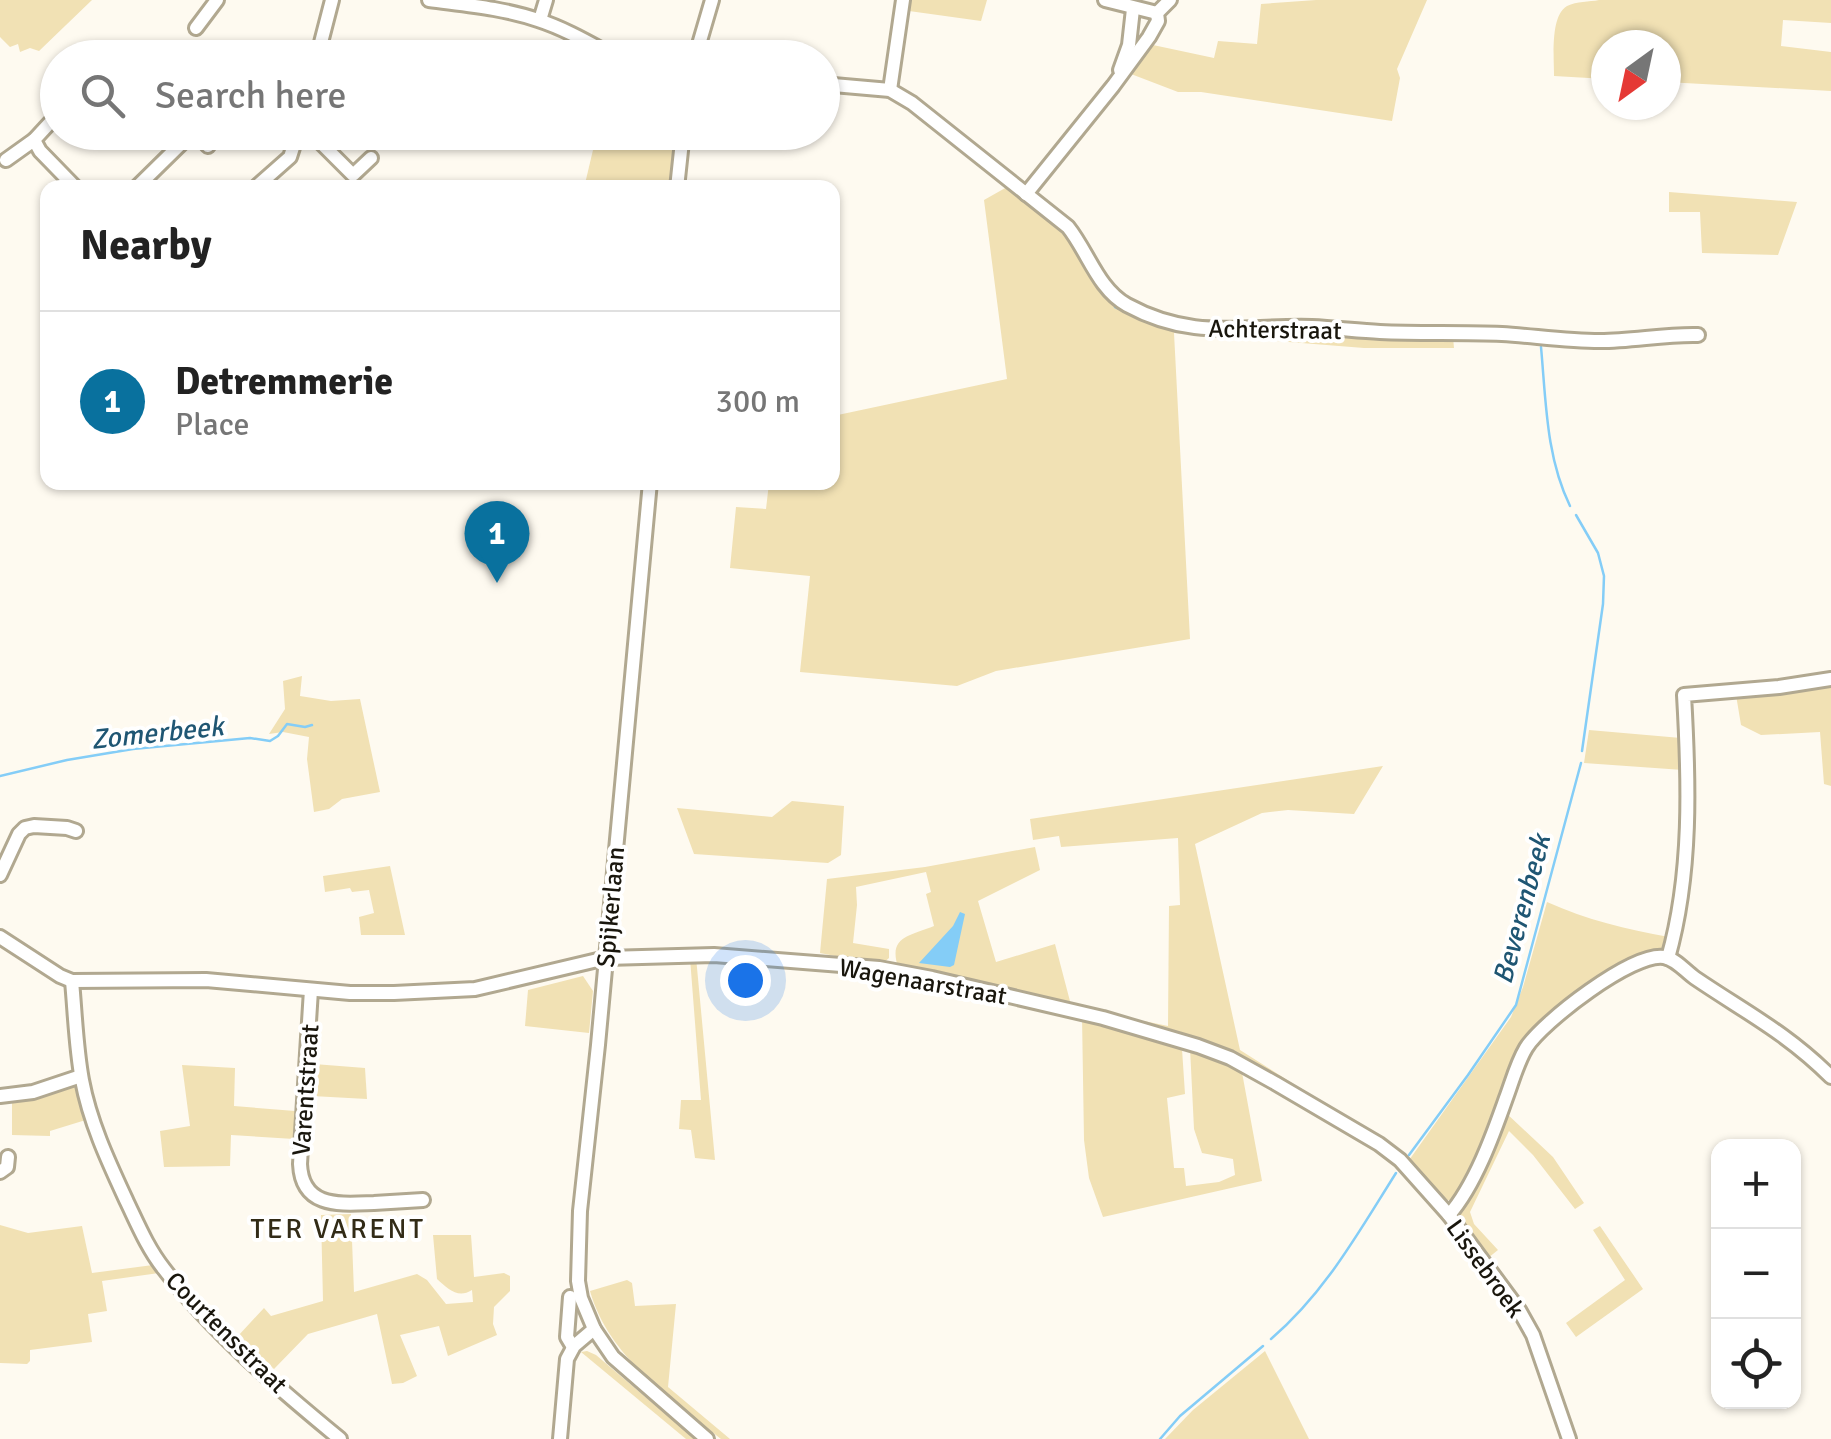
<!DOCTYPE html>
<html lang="en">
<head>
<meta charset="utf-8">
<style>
  body { margin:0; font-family:Signika,sans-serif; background:#f2f2f2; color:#222 }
  .controls { position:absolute; right:30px; bottom:30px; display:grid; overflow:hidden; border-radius:20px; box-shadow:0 2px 8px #0004 }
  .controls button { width:90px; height:90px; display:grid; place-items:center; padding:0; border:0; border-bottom:2px solid #e0e0e0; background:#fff; color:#222; font:50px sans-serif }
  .compass { position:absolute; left:1591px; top:30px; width:90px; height:90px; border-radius:50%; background:#fff; box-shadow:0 2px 8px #0004; rotate:213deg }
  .you { position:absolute; left:745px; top:980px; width:35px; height:35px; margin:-25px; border:8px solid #fff; border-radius:50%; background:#1a73e8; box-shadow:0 0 0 15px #1a73e833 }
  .badge { display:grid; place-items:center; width:65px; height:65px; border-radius:50%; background:#09719e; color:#fff; font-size:32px; font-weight:700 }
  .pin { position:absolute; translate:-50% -82px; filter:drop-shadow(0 2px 5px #0008) }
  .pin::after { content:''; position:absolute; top:52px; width:35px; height:30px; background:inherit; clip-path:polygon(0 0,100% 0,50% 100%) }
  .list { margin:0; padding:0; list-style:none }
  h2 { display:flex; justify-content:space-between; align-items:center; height:130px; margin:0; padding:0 40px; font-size:42px }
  h2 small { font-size:32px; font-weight:400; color:#767676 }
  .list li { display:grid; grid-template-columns:65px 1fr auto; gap:30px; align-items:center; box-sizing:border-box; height:180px; padding:0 40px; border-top:2px solid #e0e0e0 }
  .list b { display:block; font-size:38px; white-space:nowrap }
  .list p { margin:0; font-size:32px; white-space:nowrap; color:#767676 }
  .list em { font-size:32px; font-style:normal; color:#767676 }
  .icon { flex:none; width:55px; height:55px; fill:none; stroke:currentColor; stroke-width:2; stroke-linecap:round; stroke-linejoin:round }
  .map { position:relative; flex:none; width:1831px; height:1439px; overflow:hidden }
  .search { position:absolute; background:#fff; box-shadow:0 2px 8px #0004; left:40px; top:40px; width:800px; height:110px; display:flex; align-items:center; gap:25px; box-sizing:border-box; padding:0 35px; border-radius:55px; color:#767676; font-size:38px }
  .panel { position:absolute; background:#fff; box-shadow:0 2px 8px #0004; left:40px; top:180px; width:800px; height:310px; border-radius:20px }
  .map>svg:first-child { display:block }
  .green { fill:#f1e1b4 }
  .water { fill:#84cdf7 }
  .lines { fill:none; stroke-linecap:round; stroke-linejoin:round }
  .stream { stroke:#84cdf7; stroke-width:2.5 }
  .minor-casing { stroke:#b1a890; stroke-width:18 }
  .minor { stroke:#fff; stroke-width:12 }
  .labels { text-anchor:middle; stroke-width:8; stroke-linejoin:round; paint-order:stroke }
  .street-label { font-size:25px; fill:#19160d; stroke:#fff }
  .water-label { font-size:28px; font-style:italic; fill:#1f5673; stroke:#fff }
  .neighbourhood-label { font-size:28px; letter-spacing:2.5px; fill:#322b16; stroke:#fff }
</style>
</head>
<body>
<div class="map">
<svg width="1831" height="1439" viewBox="0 0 1831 1439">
  <rect width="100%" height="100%" fill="#fefaf0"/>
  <g class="green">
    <polygon points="0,0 92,0 39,51 30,48 20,52 18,44 10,47 0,37"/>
    <polygon points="910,0 987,0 981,21 909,11"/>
    <polygon points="1316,0 1427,0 1397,69 1400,78 1392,121 1201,92 1178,92 1131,74 1153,45 1214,58 1218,41 1257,44 1261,4"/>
    <path d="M1599,0h232v23l-48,-3 -2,26 50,6v39l-165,-9v-37h-60v34l-52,-3c0,-19 -4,-60 13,-70 10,-5 22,-4 32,-6z"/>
    <polygon points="597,133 675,133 671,187 584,188"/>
    <polygon points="1007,187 1064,232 1101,288 1172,329 1298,330 1453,337 1454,348 1364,348 1174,333 1190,639 996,671 957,686 800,672 810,576 730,568 736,507 766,509 769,483 832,482 833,416 1007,379 984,200"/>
    <polygon points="1669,192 1797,202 1778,255 1702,253 1700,212 1669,212"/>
    <polygon points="302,676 300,696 331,701 360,699 380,792 342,799 329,809 314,812 307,759 309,737 283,732 269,734 285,709 283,681"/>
    <polygon points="1831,682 1831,786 1824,784 1820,732 1761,735 1741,725 1736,695"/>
    <polygon points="1589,730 1681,738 1683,770 1584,763"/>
    <polygon points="1383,766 1354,814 1288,810 1262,813 1195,844 1240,1050 1361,1127 1237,1058 1142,1026 1144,1021 1168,1026 1169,906 1180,905 1178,838 1061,847 1059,836 1033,840 1030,819"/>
    <polygon points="792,801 844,806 841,855 828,863 694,854 677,808 772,817"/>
    <path d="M1035,847l5,23 -62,31 18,61 59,-18 16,61 -173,-38c-10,-31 12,-31 36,-41l-8,-32 5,-2 -5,-20 -70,15 1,18 -4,38 36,6v9l-8,7 -61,-12 7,-74 98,-12z"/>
    <polygon points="390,866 405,935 361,935 359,917 374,913 369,890 352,892 350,888 325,892 323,876"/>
    <path d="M1547,902c40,18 79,27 122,35l1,3 -9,10 -56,27 -75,61 -53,124 -23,39c-20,-1 -34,-24 -47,-38l104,-146 12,-30z"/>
    <polygon points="696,957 715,1160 695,1158 691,1130 679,1129 681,1100 701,1100 690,958"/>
    <polygon points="583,976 593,991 589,1033 525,1026 528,990"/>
    <polygon points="1082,1016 1178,1045 1182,1049 1185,1094 1167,1098 1174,1168 1184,1168 1186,1186 1219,1182 1235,1175 1233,1159 1202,1153 1194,1129 1190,1048 1241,1067 1262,1181 1103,1217 1089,1178 1084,1140"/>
    <polygon points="314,1064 365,1068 367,1099 312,1096"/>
    <polygon points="182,1065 235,1068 234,1106 295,1111 294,1139 231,1135 230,1166 164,1167 160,1131 190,1126"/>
    <polygon points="71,1085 79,1089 89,1119 50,1131 50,1136 12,1135 12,1100"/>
    <polygon points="1505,1112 1553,1157 1584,1203 1575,1209 1533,1155 1509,1131 1470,1212 1474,1224 1498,1250 1488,1258 1461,1223 1459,1215"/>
    <path d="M351,1214l3,78 63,-18 10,6 19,24 27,-2 -1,-12c-14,9 -24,-1 -35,-11l-4,-44h38l3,42 30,-4 6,3v15l-16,16 -1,17 4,11 -49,21 -9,-30 -39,9 17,41 -14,7 -11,1 -15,-70 -69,20 -34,35 -36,-33 26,-28 7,8 52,-15 -2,-86z"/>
    <polygon points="0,1225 28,1233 82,1226 92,1273 153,1265 159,1273 102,1281 107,1311 88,1314 92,1342 30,1350 30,1361 27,1364 0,1363"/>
    <polygon points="1600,1226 1643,1289 1576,1337 1566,1323 1625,1280 1593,1230"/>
    <path d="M627,1280l5,3 3,23 41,-2 -8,83 62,52h-9c-51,-43 -112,-81 -131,-148z"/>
    <polygon points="587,1351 596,1355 695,1439 686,1439 581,1352"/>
    <polygon points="1265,1351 1309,1439 1165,1439 1193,1410"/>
  </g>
  <polygon class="water" points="960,912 965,914 954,965 950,967 919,963 953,926"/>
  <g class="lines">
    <g class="stream">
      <polyline points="1115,307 1127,312"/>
      <path d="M1541,347c5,54 5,110 29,159"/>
      <polyline points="1576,515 1598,553 1604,576 1603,604 1582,751"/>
      <polyline points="0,776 67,760 133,749 250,738 270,741 278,736 287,724 305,727 312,725"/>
      <polyline points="1409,1155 1468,1075 1516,1005 1581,763"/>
      <path d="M1271,1339c54,-46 87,-106 125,-166"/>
      <polyline points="1160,1439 1180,1416 1263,1346"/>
    </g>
    <g class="minor-casing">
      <g id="minor">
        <path d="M429,0c37,5 74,8 109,20 28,9 53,24 79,38"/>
        <polyline points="1105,0 1157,13"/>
        <polyline points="540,20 546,0"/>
        <polyline points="196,28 217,0"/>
        <polyline points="117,58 120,55 123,58"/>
        <polyline points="317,58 332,0"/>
        <polyline points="695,58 712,0"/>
        <polyline points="1120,70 1129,45 1133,9"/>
        <path d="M822,84l68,6 22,13 156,124c20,25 30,62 59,78 66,36 115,20 185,22 23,1 46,4 68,5 41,2 81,0 122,2 32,2 65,7 98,7 33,0 65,-7 98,-6"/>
        <polyline points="890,90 903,0"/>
        <polyline points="58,114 34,140 40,151 76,188"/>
        <polyline points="196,132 208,146"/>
        <polyline points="310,132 353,175 371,158"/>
        <polyline points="6,160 34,140"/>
        <polyline points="136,188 193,132"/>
        <polyline points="255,188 290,157 298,132"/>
        <polyline points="677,188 683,132"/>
        <polyline points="1026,194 1113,86 1149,37 1158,21 1157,13 1170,0"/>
        <polyline points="650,482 598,1045 580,1211 578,1281 581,1298 594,1329 613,1357 707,1439"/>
        <polyline points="0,875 19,834 25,828 34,826 67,828 76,831"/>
        <polyline points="0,937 60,976 72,981 206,980 350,993 394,993 475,989 606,958 714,955 879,968 932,978 1103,1018 1198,1046 1230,1058 1275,1083 1379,1144 1400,1160 1449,1215 1519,1310 1533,1335 1569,1439"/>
        <path d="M1668,958c24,-84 21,-177 16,-263l95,-8 52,-8"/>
        <path d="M72,981c3,32 4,67 10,99 8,43 27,83 45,122 11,23 21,47 37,67 49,64 114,119 176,170"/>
        <path d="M311,990l-11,174c2,45 41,40 74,39 16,-1 33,-2 49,-3"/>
        <polyline points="0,1096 33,1092 81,1076"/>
        <polyline points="0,1172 7,1167 8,1157"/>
        <path d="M1449,1215c26,-30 44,-80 57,-117 6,-16 11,-35 20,-50 16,-26 107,-96 138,-91 12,2 21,14 31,21 50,34 92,55 136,99"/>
        <polyline points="570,1297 567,1337 573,1347"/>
        <polyline points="560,1439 567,1359 574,1346 594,1329"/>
      </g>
    </g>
    <use href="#minor" class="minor"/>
  </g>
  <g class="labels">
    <g class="street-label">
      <text transform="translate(1275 329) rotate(1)" y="9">Achterstraat</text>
      <text transform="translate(610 907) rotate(-85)" y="9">Spijkerlaan</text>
      <text transform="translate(923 981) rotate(10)" y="9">Wagenaarstraat</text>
      <text transform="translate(305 1090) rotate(-86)" y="9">Varentstraat</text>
      <text transform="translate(1486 1268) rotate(54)" y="9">Lissebroek</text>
      <text transform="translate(227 1332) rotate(45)" y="9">Courtensstraat</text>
    </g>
    <g class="water-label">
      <text transform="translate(157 732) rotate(-6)" y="10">Zomerbeek</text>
      <text transform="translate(1521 909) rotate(-75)" y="10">Beverenbeek</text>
    </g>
    <g class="neighbourhood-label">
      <text x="338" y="1238">TER VARENT</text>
    </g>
  </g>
</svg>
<div class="controls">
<button>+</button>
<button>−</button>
<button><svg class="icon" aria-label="locate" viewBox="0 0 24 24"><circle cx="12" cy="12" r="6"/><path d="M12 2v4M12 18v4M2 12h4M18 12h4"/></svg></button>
</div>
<svg class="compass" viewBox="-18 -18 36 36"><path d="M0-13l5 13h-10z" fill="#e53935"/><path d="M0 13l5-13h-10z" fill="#767676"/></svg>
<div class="you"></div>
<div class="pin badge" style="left:497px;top:583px">1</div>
<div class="search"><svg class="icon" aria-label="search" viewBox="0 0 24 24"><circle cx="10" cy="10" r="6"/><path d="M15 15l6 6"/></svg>Search here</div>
<section class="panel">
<h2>Nearby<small></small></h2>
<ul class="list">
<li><span class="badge">1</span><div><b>Detremmerie</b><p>Place</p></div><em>300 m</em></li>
</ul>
</section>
</div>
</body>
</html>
